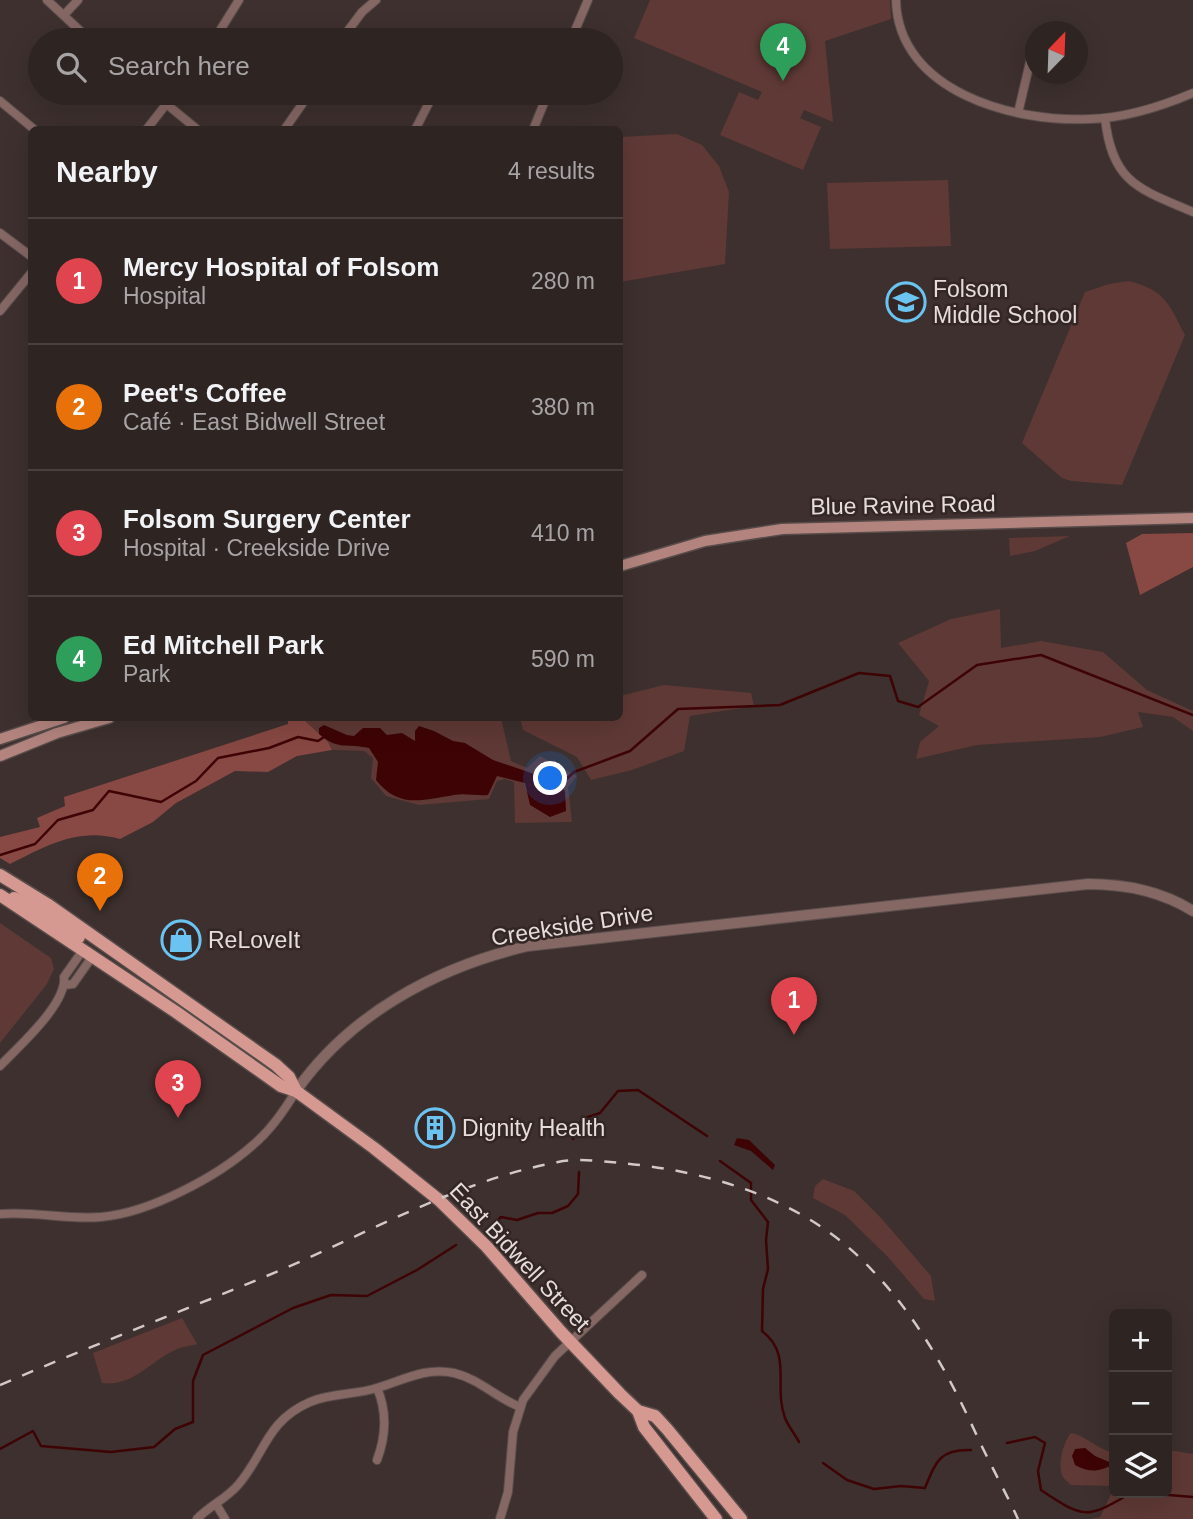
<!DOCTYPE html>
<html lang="en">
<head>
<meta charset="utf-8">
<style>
  body { margin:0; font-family:Helvetica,sans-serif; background:#3a302f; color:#f1f3f6 }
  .controls { position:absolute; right:21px; bottom:21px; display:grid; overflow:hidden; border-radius:10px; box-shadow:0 7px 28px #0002 }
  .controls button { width:63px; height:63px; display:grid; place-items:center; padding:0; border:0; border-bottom:2px solid #494140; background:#2e2422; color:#f1f3f6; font:35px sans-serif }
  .compass { position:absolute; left:1025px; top:21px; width:63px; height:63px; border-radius:50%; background:#2e2422; box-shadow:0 7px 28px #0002; rotate:23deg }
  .you { position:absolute; left:551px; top:779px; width:24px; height:24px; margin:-18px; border:5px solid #fff; border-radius:50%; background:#1a73e8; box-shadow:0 0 0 10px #1a73e833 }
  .badge { display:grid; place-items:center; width:46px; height:46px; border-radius:50%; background:#6bc3f2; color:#fff; font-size:23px; font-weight:700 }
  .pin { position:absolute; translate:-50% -58px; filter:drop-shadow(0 2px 4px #0008) }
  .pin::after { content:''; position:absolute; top:37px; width:24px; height:21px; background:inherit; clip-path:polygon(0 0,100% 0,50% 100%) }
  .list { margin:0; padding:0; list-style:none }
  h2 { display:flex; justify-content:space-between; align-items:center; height:91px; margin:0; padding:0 28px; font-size:30px }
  h2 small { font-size:23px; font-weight:400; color:#a7a4a5 }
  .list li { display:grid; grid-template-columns:46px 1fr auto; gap:21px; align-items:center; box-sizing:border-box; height:126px; padding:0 28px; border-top:2px solid #494140 }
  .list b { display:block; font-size:26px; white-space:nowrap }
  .list p { margin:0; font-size:23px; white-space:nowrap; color:#a7a4a5 }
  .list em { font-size:23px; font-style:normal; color:#a7a4a5 }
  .icon { flex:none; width:38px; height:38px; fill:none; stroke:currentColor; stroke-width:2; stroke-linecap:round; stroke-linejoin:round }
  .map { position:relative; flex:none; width:1193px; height:1519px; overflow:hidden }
  .search { position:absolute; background:#2e2422; box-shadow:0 7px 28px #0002; left:28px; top:28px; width:595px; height:77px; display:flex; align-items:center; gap:18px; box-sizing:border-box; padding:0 24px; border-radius:38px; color:#a7a4a5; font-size:26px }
  .panel { position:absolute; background:#2e2422; box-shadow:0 7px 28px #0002; left:28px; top:126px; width:595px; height:595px; border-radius:10px }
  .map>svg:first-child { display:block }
  .green { fill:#5f3935 }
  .forest { fill:#884843 }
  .water { fill:#3e0405 }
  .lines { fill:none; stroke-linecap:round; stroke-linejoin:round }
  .stream { stroke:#3e0405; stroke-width:2.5 }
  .minor-casing { stroke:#584c4a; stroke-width:10 }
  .tertiary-casing { stroke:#584c4a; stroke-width:12 }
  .secondary-casing { stroke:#584c4a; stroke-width:13 }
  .primary-casing { stroke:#584c4a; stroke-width:15 }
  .minor { stroke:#856764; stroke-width:8 }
  .tertiary { stroke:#856764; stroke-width:10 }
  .secondary { stroke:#b3847e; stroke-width:10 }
  .primary { stroke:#d69992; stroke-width:12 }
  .rail { stroke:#d1c8c7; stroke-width:2.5; stroke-dasharray:12 12; stroke-linecap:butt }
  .labels { text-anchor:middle; stroke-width:5; stroke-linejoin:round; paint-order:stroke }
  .poi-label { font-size:23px; fill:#e5dcdb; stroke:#332624; text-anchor:start }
  .street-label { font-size:23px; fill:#e5dcdb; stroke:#332624 }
</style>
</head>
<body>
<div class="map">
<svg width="1193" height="1519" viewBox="0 0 1193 1519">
  <rect width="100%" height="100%" fill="#3d302e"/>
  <g class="green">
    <polygon points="650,0 890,0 891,19 825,41 833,122 804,110 800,118 821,127 803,170 720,135 739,92 758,100 762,92 634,38"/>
    <polygon points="677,134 702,145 719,166 729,192 725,264 620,282 620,137"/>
    <polygon points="948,180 951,246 830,249 827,183"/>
    <path d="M1129,281c36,9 40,23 56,54l-63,150 -51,-4 -9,-3 -40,-35 63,-151 24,-8z"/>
    <polygon points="1070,536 1035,551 1010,556 1009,538"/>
    <polygon points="1000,609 1001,648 1041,641 1103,652 1147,690 1193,711 1193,731 1173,717 1138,712 1143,727 1100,737 977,745 916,759 920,742 939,726 919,715 929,681 898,643 951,619"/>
    <polygon points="664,685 751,693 754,706 690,716 684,751 632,770 591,780 577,757 523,730 520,718 620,718 620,696"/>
    <polygon points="302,718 501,718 511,761 527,768 540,756 577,776 568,787 572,822 515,823 514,782 505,779 497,781 489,799 419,805 386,796 371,778 373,758 364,751 332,750 328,742"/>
    <polygon points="0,923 51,958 54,969 47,984 0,1043"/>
    <polygon points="823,1179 854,1191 882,1219 931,1276 935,1301 924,1299 888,1257 845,1215 813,1198 815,1186"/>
    <path d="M182,1318l15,26c-7,2 -16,3 -22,6 -26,12 -42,37 -73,33l-9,-30z"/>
    <path d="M1071,1433c14,2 26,16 43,20v33l-43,-1c-1,-1 -8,-7 -8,-8 -6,-11 0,-35 8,-44z"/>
    <polygon points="1175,1451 1193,1454 1193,1519 1091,1519 1100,1517 1114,1488 1114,1493 1167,1493 1167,1452"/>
  </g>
  <g class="forest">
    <polygon points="1193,533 1193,567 1140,595 1126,543 1142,534"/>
    <path d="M288,718h14l26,24 4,8 -35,6 -29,16 -33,-1 -59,32 -23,19 -33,17c-42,-12 -74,7 -110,25l-10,-6v-21l40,-10 -3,-9 28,-12 -1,-9 224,-73z"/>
  </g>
  <g class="water">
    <path d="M324,725l23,10 7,1 9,-8h17l7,7 15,-2 13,8v-10l4,-5 15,5 19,10 12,2 28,17 44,15 7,-5 21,21 1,20 -16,6 -20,-12 -5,-22 -28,-7 -9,19c-12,1 -23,-2 -34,0 -32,5 -55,14 -78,-15l2,-18 -9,-14c-22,-5 -30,3 -50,-14v-6z"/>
    <polygon points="737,1138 749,1140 775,1165 773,1170 751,1151 734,1145"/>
    <path d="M1085,1448l10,8 19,8c-15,8 -24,9 -39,1l-3,-9 3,-7z"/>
  </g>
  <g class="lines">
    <g class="stream">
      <polyline points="559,786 574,772 630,751 678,709 780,705 859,673 890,676 898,701 918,707 977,665 1041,655 1193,715"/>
      <polyline points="0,855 35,844 58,820 93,810 109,791 161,802 196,781 218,758 269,748 298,737 318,741 324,737"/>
      <polyline points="573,1139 582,1119 600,1113 618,1091 638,1090 707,1136"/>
      <path d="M720,1161l31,22v17l17,22 -2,18 2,29 -5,20 -1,42c31,24 11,54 23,87 3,8 10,16 14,24"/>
      <polyline points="496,1222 501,1217 517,1220 538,1213 552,1213 568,1206 578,1194 579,1172"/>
      <path d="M1007,1443l28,-6 10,6 -7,28 3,19c43,29 46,29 90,3"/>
      <polyline points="0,1449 33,1431 41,1446 111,1452 154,1447 175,1429 193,1422 193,1381 203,1355 293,1308 331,1295 367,1296 417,1270 456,1245"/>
      <path d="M823,1463l24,17 27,9 27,-3 24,2c11,-27 15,-39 46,-38"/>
      <polyline points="1145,1493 1193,1497"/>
    </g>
    <g class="minor-casing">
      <g id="minor">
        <polyline points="47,0 90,40"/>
        <path d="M896,0c2,92 119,123 194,119 36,-1 70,-12 103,-26"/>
        <polyline points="64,15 78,0"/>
        <polyline points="214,40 239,0"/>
        <polyline points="341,40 362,12 376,0"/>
        <polyline points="571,40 588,0"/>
        <polyline points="153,93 198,130"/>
        <polyline points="525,93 545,101"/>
        <polyline points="0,101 35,130"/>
        <polyline points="1018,113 1031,58"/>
        <path d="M1105,118c7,65 34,71 88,94"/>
        <polyline points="146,130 175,93"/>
        <polyline points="284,130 310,93"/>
        <polyline points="415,130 434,93"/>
        <polyline points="533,130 548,93"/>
        <polyline points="0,233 32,257"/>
        <polyline points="0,311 32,272"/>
        <polyline points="65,985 73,984 92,957"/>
        <path d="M0,1066c18,-19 67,-62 64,-89l19,-27"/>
        <path d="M0,1214c34,-3 67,6 101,3 48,-4 116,-40 152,-72 18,-15 31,-34 43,-54"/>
        <path d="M377,1388c10,23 9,48 0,72"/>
        <polyline points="216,1504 225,1519"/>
        <path d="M197,1519c12,-13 29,-20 41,-34 27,-31 28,-64 72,-83 21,-9 45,-7 67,-14 27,-8 48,-21 77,-15 25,6 43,25 66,34"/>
        <polyline points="500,1519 508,1492 513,1432 523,1400 555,1356 642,1275"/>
      </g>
    </g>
    <g class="tertiary-casing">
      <path id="tertiary" d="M296,1091c54,-77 141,-124 232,-145l560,-62c37,0 73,7 105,27"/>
    </g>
    <g class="secondary-casing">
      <g id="secondary">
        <polyline points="620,566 705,541 782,529 1193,518"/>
        <polyline points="0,739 64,718"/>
        <polyline points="0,756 57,733 109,718"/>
      </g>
    </g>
    <g class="primary-casing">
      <g id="primary">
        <polyline points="0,875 47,904 276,1065 289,1077 296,1091"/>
        <polyline points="0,895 176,1012 281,1086 296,1091 374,1148 439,1200 487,1247 561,1332 620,1394 638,1411 655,1416 667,1429 741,1519"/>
        <polyline points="14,898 34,906 79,937"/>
        <polyline points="638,1411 644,1427 716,1519"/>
      </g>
    </g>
    <use href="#minor" class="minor"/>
    <use href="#tertiary" class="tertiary"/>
    <use href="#secondary" class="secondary"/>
    <use href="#primary" class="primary"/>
    <path class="rail" d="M0,1385c93,-40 188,-76 281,-115 91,-39 180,-90 277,-108 20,-4 42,-1 62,1 91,8 187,37 251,106 47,49 78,106 106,167 13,28 28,55 41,83"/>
  </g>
  <defs>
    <g id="school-ring" transform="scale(2.0125)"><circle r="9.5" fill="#332624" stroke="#6bc3f2" stroke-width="1.5"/><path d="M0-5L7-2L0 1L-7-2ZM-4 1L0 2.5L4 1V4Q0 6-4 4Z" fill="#6bc3f2"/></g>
    <g id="shop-ring" transform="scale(2.0125)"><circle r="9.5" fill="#332624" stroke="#6bc3f2" stroke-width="1.5"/><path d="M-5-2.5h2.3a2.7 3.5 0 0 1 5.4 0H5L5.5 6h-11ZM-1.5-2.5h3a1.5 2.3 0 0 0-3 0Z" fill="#6bc3f2"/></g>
    <g id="building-ring" transform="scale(2.0125)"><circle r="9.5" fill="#332624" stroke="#6bc3f2" stroke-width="1.5"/><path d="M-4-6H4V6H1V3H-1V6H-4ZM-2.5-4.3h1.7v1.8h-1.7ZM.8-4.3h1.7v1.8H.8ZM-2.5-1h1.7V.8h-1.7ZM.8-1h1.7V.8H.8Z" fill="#6bc3f2"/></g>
  </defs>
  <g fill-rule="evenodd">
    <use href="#school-ring" x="906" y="302"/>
    <use href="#shop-ring" x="181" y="940"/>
    <use href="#building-ring" x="435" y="1128"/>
  </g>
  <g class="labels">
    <g class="poi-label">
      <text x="933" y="297">Folsom<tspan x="933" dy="26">Middle School</tspan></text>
      <text x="208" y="948">ReLoveIt</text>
      <text x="462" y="1136">Dignity Health</text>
    </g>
    <g class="street-label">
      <text transform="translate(903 505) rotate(-1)" y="8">Blue Ravine Road</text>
      <text transform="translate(572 925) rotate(-9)" y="8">Creekside Drive</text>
      <text transform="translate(520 1257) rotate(47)" y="8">East Bidwell Street</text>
    </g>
  </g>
</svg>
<div class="controls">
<button>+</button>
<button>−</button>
<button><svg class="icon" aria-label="layers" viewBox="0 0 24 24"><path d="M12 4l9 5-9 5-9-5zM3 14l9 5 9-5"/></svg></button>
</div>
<svg class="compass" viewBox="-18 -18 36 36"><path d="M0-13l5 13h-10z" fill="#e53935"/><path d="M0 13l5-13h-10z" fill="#a7a4a5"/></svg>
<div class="you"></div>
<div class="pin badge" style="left:794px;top:1035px;background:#e0444e">1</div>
<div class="pin badge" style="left:100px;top:911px;background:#e8710a">2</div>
<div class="pin badge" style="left:178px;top:1118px;background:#e0444e">3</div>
<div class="pin badge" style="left:783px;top:81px;background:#2e9e5b">4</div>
<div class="search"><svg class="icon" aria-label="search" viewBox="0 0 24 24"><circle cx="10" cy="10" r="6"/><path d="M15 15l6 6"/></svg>Search here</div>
<section class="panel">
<h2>Nearby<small>4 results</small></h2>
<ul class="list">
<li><span class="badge" style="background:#e0444e">1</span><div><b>Mercy Hospital of Folsom</b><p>Hospital</p></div><em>280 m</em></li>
<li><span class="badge" style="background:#e8710a">2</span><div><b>Peet's Coffee</b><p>Café · East Bidwell Street</p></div><em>380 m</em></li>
<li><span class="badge" style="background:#e0444e">3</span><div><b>Folsom Surgery Center</b><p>Hospital · Creekside Drive</p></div><em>410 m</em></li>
<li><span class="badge" style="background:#2e9e5b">4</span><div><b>Ed Mitchell Park</b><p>Park</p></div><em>590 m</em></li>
</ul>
</section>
</div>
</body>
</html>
